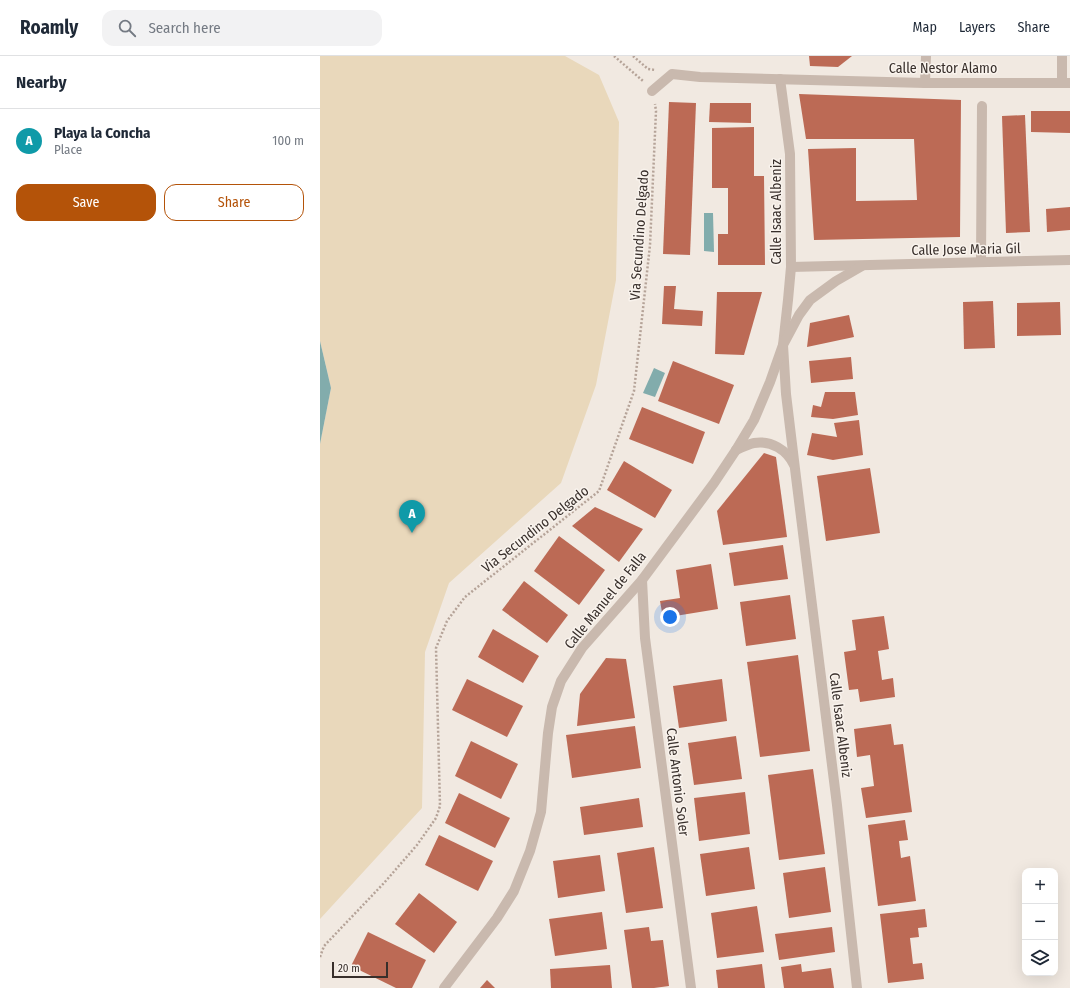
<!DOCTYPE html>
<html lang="en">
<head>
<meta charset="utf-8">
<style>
  body { margin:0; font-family:"Fira Sans Condensed",sans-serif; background:#f2f2f3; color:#1f2937 }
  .controls { position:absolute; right:12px; bottom:12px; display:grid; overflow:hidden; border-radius:8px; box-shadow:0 4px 16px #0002 }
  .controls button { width:36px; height:36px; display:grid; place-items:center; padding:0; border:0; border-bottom:1px solid #e0e1e3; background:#fff; color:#1f2937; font:20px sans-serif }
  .scale { position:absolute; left:12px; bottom:10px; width:56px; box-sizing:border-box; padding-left:4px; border:2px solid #382f2b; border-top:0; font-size:11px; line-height:14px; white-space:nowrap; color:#382f2b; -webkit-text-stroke:3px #f9f3ed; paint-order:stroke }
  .you { position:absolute; left:350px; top:561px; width:14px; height:14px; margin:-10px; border:3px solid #fff; border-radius:50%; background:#1a73e8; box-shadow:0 0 0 6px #1a73e833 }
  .badge { display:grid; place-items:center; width:26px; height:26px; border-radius:50%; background:#b45309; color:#fff; font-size:13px; font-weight:700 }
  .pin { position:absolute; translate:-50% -33px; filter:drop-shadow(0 1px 2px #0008) }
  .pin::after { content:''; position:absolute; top:21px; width:14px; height:12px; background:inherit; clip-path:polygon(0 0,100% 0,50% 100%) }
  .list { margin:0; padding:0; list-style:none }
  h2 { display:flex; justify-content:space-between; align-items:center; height:52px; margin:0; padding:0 16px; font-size:17px }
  h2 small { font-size:13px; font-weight:400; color:#747a83 }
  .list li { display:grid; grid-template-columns:26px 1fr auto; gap:12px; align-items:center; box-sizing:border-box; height:64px; padding:0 16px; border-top:1px solid #e0e1e3 }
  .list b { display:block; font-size:15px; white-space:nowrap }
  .list p { margin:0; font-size:13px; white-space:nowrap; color:#747a83 }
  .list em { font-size:13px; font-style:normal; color:#747a83 }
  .actions { display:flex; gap:8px; padding:12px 16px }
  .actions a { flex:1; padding:9px 0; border:1px solid #b45309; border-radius:12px; text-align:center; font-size:14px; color:#b45309 }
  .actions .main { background:#b45309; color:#fff }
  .icon { flex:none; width:22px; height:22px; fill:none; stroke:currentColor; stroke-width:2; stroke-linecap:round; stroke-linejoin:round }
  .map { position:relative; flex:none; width:750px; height:932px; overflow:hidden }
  header { display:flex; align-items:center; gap:24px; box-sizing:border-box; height:56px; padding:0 20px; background:#fff; border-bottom:1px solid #e0e1e3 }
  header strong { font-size:19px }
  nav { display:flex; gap:22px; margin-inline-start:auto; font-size:14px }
  .search { width:280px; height:36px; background:#f2f2f3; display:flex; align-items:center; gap:10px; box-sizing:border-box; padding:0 14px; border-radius:12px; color:#747a83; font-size:15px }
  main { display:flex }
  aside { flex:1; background:#fff }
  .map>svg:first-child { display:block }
  .sand { fill:#e9d8bb }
  .water { fill:#82acac }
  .building { fill:#bc6a55 }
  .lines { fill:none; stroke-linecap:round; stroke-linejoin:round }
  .path { stroke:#b5a398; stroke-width:2.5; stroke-dasharray:2 2; stroke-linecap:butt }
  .street { stroke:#c9b9ae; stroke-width:10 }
  .labels { text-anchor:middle; stroke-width:3; stroke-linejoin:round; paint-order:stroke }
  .street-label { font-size:14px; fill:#382f2b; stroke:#f9f3ed }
</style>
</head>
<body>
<header>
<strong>Roamly</strong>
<div class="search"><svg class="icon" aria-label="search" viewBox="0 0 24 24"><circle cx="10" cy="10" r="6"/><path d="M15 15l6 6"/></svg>Search here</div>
<nav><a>Map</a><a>Layers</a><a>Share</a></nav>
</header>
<main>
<aside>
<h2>Nearby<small></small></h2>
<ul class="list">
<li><span class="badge" style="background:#0f9aa8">A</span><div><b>Playa la Concha</b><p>Place</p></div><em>100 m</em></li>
</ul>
<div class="actions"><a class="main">Save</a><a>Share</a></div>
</aside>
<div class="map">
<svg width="750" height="932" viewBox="0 0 750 932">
  <rect width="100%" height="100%" fill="#f1e9e1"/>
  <polygon class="sand" points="0,0 245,0 279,19 299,66 296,224 276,329 241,427 129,527 105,596 102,752 0,863 0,388 11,332 0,285"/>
  <g class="water">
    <polygon points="384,157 393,157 394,196 384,195"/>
    <polygon points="0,285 11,332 0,388"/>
    <polygon points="334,312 345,317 335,341 323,337"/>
  </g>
  <g class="building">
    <polygon points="489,0 532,0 518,11 490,10"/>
    <polygon points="479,38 641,44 640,181 494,184 488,93 536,92 536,145 597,144 594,83 486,83"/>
    <polygon points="349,46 376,47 370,199 343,198"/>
    <polygon points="390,47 431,47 431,67 389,66"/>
    <polygon points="711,55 750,55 750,77 711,76"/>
    <polygon points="705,59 710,176 686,177 682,60"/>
    <polygon points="434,71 434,120 444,120 445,209 398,209 398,178 408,178 408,132 392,132 392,72"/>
    <polygon points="750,151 750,174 727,176 726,153"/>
    <polygon points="344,230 356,230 354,253 383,255 382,270 342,268"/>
    <polygon points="397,236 442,236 424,299 395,298"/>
    <polygon points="673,245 675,292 644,293 643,246"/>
    <polygon points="740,246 741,279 697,280 697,247"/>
    <polygon points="529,259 534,281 487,291 490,267"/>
    <polygon points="531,301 533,323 491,327 489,305"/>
    <polygon points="353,305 414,329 399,368 338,345"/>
    <polygon points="505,336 535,336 538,359 513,363 491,361 493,349 501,351"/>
    <polygon points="322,351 385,376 373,408 309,383"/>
    <polygon points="539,364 543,399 513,404 487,399 492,377 517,381 514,367"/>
    <polygon points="444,397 456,401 467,481 403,489 397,455"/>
    <polygon points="304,405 352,434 335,462 287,434"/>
    <polygon points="550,412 560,477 506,485 497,420"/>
    <polygon points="275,451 323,473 299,506 252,470"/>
    <polygon points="239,480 285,514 259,549 214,515"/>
    <polygon points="463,489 468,523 414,530 409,497"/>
    <polygon points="391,508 398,553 343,562 340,545 360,542 356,514"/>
    <polygon points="204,525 248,559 227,587 182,554"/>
    <polygon points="470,539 476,583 426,590 420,546"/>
    <polygon points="564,560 569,593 558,595 562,624 573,622 575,641 540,646 538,633 529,634 524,596 536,594 532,564"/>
    <polygon points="173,573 219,600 203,627 158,601"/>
    <polygon points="478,599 490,695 440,701 427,606"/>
    <polygon points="286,602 306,603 315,662 257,670 260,638"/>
    <polygon points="147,623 203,650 187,681 132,654"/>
    <polygon points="402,623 407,665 359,672 353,630"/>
    <polygon points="571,668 574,689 583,688 592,756 546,762 541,732 554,730 550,699 537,701 534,673"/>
    <polygon points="315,670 321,712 252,722 246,679"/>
    <polygon points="416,680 422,723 374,729 368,687"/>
    <polygon points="151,685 198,708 181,743 135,720"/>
    <polygon points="493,713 505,798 459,804 448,719"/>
    <polygon points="425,736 430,778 379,785 374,742"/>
    <polygon points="139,737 190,762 175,792 125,767"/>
    <polygon points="319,742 323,771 264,779 260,751"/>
    <polygon points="585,764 588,784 579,785 581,802 590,800 596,845 558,850 548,769"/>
    <polygon points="119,779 173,805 158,835 105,809"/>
    <polygon points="334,791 343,852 306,857 297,797"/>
    <polygon points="429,791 435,833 386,840 380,798"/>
    <polygon points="280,799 285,835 238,842 233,805"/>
    <polygon points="505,811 511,856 469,862 463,817"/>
    <polygon points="99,837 137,866 114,897 75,868"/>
    <polygon points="437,850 444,896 397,902 391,857"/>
    <polygon points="605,853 607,871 598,872 599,881 590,882 593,908 602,907 604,923 568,927 560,858"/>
    <polygon points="282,856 287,893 235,900 229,863"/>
    <polygon points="329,871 331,885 343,884 349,930 334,932 312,932 304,874"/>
    <polygon points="512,871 515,896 459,904 455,878"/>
    <polygon points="48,876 106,904 92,932 76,932 31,910"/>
    <polygon points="442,908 445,932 398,932 396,914"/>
    <polygon points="481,908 482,916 511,912 514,932 464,932 461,911"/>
    <polygon points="290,909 292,932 231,932 230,913"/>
    <polygon points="167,924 175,932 160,932"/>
  </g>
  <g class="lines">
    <g class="path">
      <polyline points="294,0 323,25"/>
      <polyline points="313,0 328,13 335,14"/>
      <polyline points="0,901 4,890 64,827 97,789 116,762 120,750 116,592 127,565 145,541 279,435 314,335 330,189 336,55 335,48"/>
    </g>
    <g class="street">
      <polyline points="460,23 470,98 471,211 468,244 463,289 466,338 476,421 517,749 537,932"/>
      <polyline points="605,27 606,0"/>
      <polyline points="742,27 742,0"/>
      <polyline points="332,35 352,18 380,21 605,27 750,27"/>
      <polyline points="661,206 662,50"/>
      <polyline points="471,211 750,204"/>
      <path d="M416,394c5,-2 12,-6 18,-7 17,-3 33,7 40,22"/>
      <polyline points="322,524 325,582 371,932"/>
      <polyline points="124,932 177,862 194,835 210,795 221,756 228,677 232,651 241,625 262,592 322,524 394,427 416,394 434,364 450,326 463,289 479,259 490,244 516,225 542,210"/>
    </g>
  </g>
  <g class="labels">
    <g class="street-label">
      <text x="623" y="17">Calle Nestor Alamo</text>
      <text transform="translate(456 156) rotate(-90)" y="5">Calle Isaac Albeniz</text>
      <text transform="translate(319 179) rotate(-86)" y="5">Via Secundino Delgado</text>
      <text transform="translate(646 193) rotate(-1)" y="5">Calle Jose Maria Gil</text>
      <text transform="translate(215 473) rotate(-38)" y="5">Via Secundino Delgado</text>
      <text transform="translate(285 544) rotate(-51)" y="5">Calle Manuel de Falla</text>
      <text transform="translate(521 669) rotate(83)" y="5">Calle Isaac Albeniz</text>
      <text transform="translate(358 726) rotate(83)" y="5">Calle Antonio Soler</text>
    </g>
  </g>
</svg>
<div class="controls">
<button>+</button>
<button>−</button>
<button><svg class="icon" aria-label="layers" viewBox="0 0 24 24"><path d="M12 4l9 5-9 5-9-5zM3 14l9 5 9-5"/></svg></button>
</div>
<div class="scale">20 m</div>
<div class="you"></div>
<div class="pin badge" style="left:92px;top:477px;background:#0f9aa8">A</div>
</div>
</main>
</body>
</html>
